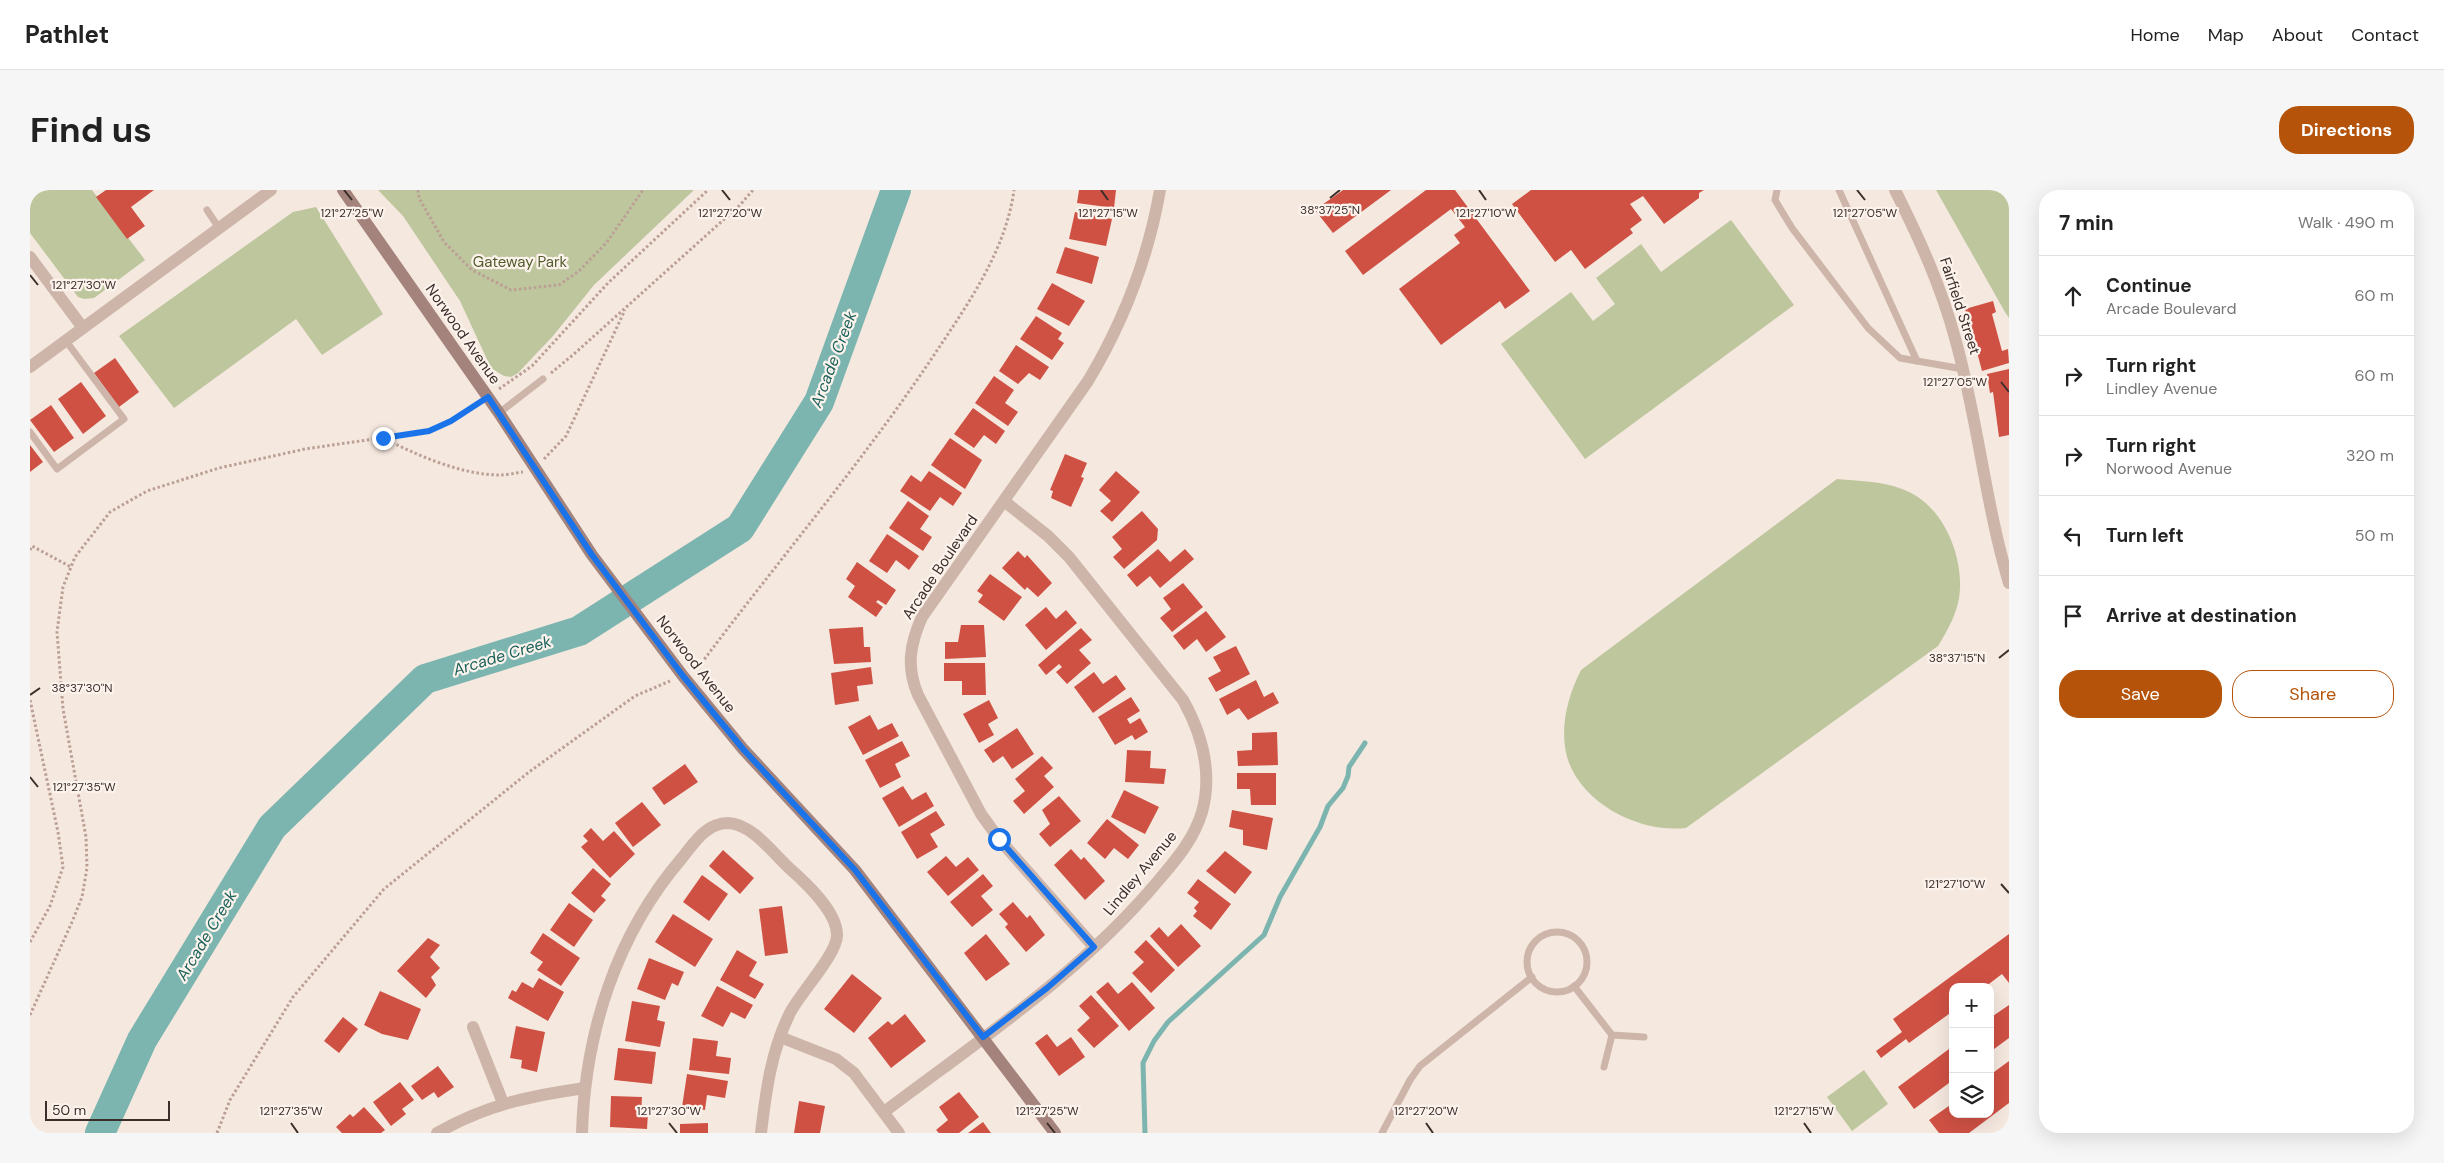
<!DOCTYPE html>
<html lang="en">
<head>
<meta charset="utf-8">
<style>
  body { margin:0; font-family:"DM Sans",sans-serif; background:#f6f6f6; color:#222 }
  .controls { position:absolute; right:15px; bottom:15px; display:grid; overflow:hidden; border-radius:10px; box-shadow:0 5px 20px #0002 }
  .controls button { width:45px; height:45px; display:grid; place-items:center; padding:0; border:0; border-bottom:1px solid #e0e0e0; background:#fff; color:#222; font:25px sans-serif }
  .scale { position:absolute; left:15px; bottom:12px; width:125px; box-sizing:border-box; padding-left:5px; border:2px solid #3b2d2a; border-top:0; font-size:14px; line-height:18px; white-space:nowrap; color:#3b2d2a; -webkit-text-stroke:4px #fcf3ed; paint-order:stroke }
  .stop { position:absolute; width:15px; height:15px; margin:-11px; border:4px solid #1a73e8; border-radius:50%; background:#fff }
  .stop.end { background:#1a73e8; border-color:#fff; box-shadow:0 1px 5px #0008 }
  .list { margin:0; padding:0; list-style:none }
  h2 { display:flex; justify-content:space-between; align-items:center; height:65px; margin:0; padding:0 20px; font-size:21px }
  h2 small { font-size:16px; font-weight:400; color:#767676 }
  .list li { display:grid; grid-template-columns:32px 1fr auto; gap:15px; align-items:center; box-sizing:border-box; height:80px; padding:0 20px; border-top:1px solid #e0e0e0 }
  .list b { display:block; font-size:19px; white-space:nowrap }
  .list p { margin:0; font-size:16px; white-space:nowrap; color:#767676 }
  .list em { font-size:16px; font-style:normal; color:#767676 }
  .actions { display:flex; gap:10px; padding:15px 20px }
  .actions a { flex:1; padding:11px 0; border:1px solid #b45309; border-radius:20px; text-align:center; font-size:18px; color:#b45309 }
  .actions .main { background:#b45309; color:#fff }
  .icon { flex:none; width:28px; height:28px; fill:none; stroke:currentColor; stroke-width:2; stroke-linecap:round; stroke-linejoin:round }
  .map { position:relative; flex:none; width:1979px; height:943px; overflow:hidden; border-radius:20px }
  header { display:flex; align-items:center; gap:30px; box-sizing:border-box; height:70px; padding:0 25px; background:#fff; border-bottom:1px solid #e0e0e0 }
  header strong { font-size:24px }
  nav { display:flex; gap:28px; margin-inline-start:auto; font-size:18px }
  .intro { display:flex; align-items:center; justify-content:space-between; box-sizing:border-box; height:120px; padding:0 30px }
  h1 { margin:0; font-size:35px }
  .button { padding:12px 22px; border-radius:20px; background:#b45309; color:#fff; font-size:18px; font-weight:700 }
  main { display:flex; gap:30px; padding:0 30px }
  aside { flex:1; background:#fff; border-radius:20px; box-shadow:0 5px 20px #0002 }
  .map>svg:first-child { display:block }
  .green { fill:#bec69e }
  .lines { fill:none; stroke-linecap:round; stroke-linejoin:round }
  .stream { stroke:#7cb4af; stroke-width:5 }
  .river { stroke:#7cb4af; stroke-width:30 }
  .building { fill:#cf5144 }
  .path { stroke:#bb9f94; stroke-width:3; stroke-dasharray:2.5 2.5; stroke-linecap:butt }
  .service { stroke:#ceb5aa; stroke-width:7 }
  .minor { stroke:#ceb5aa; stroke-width:12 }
  .secondary { stroke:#a3837b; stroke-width:12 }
  .route { stroke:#1a73e8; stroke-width:6 }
  .ticks { fill:none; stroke:#3b2d2a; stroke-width:2 }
  .labels { text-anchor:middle; stroke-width:4.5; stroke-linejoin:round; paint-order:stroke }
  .park-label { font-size:15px; fill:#515c2b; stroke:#fcf3ed }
  .street-label { font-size:15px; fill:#3b2d2a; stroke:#fcf3ed }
  .water-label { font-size:16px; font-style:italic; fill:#1b615b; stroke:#fcf3ed }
  .ticks-label { font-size:12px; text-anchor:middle; fill:#3b2d2a; stroke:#fcf3ed; stroke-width:4.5; stroke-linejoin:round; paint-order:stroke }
</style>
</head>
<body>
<header>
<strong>Pathlet</strong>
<nav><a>Home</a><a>Map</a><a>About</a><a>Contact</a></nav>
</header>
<div class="intro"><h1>Find us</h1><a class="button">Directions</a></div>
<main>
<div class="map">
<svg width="1979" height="943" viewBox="0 0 1979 943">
  <rect width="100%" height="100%" fill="#f5e8df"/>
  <g class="green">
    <polygon points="0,0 62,0 115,70 64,108 54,109 48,107 0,43"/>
    <polygon points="348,0 664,0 564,95 523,146 488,183 481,187 474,186 461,178 430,111 373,26"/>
    <polygon points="1906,0 1979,0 1979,128 1975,122"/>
    <polygon points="286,17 353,124 292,165 266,129 144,218 89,146 263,22"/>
    <polygon points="1701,30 1764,115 1555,269 1471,154 1541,102 1563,131 1585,114 1566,88 1611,54 1631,82"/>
    <path d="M1807,289c21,2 44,2 65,10 38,13 60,61 58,100 -1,21 -11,39 -22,57l-252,182c-45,5 -100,-22 -117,-65 -11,-30 -2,-66 12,-93z"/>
    <polygon points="1834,880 1858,914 1822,941 1797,907"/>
  </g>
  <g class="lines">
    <polyline class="stream" points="1115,943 1113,873 1124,851 1138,832 1234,745 1250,707 1290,637 1298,616 1313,598 1318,586 1319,577 1335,553"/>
    <polyline class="river" points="70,943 112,850 242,637 395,489 549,441 710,338 789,212 866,0"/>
  </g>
  <g class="building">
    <polygon points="76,0 124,0 101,17 115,36 97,49 66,7"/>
    <polygon points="1049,0 1086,0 1084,18 1047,13"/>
    <polygon points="1313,0 1361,0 1303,43 1285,20"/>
    <polygon points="1396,0 1425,0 1500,101 1475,119 1470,111 1411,155 1369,99 1430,53 1424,45 1435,37 1421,19 1333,85 1315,61"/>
    <polygon points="1501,0 1674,0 1669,3 1669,8 1634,34 1613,6 1600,14 1612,30 1600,39 1603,43 1555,79 1541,60 1525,72 1482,14"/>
    <polygon points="1045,22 1082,29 1076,56 1039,49"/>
    <polygon points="1035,57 1069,67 1062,94 1026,83"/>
    <polygon points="1022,93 1055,111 1039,136 1007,119"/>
    <polygon points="1963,111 1966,122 1962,124 1972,161 1978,159 1979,173 1952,181 1947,162 1949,161 1935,119"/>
    <polygon points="1006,126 1032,143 1028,149 1034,153 1022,170 990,149"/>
    <polygon points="986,155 1019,177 1010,190 999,183 988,194 969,181"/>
    <polygon points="85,168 109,202 89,217 64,183"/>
    <polygon points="1979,179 1979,245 1969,247 1963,202 1960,203 1957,184"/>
    <polygon points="964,186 984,200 975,213 988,222 978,236 945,213"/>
    <polygon points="51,192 76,226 53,244 28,209"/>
    <polygon points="21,215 44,248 24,262 0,230"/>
    <polygon points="943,218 975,241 966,254 954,245 944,258 924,244"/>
    <polygon points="920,248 952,270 935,299 901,275"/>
    <polygon points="0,255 13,272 0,282"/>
    <polygon points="1035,264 1057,273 1051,287 1054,288 1041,317 1021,308 1023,301 1020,300"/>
    <polygon points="899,281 932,303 923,316 910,307 900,321 870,301 881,285 891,292"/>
    <polygon points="1086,281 1110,302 1082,332 1070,321 1081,311 1069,300"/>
    <polygon points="878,311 899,326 890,339 902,347 893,361 859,338"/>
    <polygon points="1112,321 1128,339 1127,350 1094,379 1083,367 1092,359 1082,347"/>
    <polygon points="857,344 889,366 879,380 866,370 857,383 839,371"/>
    <polygon points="1128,359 1140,372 1155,359 1164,369 1130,398 1120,386 1107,397 1097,385"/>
    <polygon points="988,361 995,368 997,365 1022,393 1008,407 997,397 995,400 972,378"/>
    <polygon points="827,372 866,400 856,415 848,410 846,412 853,417 846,427 818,407 825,396 816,389"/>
    <polygon points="960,384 992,407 974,431 948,412 953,405 947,401"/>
    <polygon points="1153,393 1173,417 1142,442 1130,428 1141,419 1133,408"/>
    <polygon points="1016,417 1026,429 1036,420 1047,433 1016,460 995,435"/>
    <polygon points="1176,421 1196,447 1176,462 1167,449 1154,460 1143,446"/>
    <polygon points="931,435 954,435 956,467 915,469 915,452 928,452"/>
    <polygon points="833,437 834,457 840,457 841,472 804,474 799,439"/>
    <polygon points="1051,438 1062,450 1049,460 1061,473 1037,494 1026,482 1032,477 1029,474 1016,485 1008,475"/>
    <polygon points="1206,456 1220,484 1186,502 1178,488 1191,481 1183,467"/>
    <polygon points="914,473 955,473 956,505 932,505 932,491 914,491"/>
    <polygon points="841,477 843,494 827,496 829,511 805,515 801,483"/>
    <polygon points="1064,482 1073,494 1086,485 1096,499 1063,523 1044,497"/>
    <polygon points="1226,490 1234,507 1243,502 1249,513 1218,530 1209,518 1197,525 1189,509"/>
    <polygon points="1101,507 1110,521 1097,529 1100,534 1110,528 1118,542 1105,550 1102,545 1085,555 1068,527"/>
    <polygon points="959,510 968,528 958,534 964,545 949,553 933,524"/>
    <polygon points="840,525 848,540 862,533 869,546 833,565 818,537"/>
    <polygon points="987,538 1004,564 982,579 973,566 963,573 954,560"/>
    <polygon points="1247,542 1248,575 1208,576 1207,561 1222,560 1222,543"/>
    <polygon points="872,551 880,566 865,574 871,587 850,598 835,570"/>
    <polygon points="1097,560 1121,561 1120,578 1136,579 1134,594 1095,592"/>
    <polygon points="1012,566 1023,578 1014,586 1024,597 994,624 983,611 995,601 985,589"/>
    <polygon points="655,574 668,592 634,615 622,598"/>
    <polygon points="1207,583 1246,583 1246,615 1221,615 1220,599 1207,599"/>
    <polygon points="873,596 882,610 896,602 904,616 869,637 852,608"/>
    <polygon points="1094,600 1129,617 1115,644 1081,627"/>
    <polygon points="1029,606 1051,631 1020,657 1009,644 1020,634 1012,620"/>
    <polygon points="612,612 631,635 603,657 585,633"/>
    <polygon points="1202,620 1243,628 1237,660 1213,655 1213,640 1199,637"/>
    <polygon points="906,621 915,635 900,644 908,657 887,669 871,642"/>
    <polygon points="1077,629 1109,655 1098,669 1084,658 1075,669 1057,653"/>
    <polygon points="561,638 573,651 584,641 605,664 580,688 551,657 558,651 553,646"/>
    <polygon points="1041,659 1051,670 1054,667 1075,691 1055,710 1024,675"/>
    <polygon points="693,660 724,688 710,704 679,676"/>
    <polygon points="1195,661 1222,682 1205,704 1176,681"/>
    <polygon points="916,666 926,677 938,667 949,680 918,706 897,682"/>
    <polygon points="563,678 581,694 571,706 576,710 564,723 541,703"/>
    <polygon points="953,684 963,696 951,706 963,720 942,737 920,712"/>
    <polygon points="672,685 698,704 679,731 653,712"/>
    <polygon points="1168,689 1201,714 1181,740 1163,726 1167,721 1164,718 1169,712 1157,703"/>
    <polygon points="983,712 997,728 1000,725 1015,745 996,762 975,737 978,734 969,724"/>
    <polygon points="539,713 563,730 544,757 520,740"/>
    <polygon points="752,716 758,763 735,766 729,719"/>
    <polygon points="643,724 683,749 665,777 625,752"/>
    <polygon points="1151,734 1171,756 1148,777 1120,746 1129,737 1138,747"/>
    <polygon points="513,743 550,768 531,796 507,780 513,772 500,763"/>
    <polygon points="956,744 980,774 956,791 934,763"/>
    <polygon points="1979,744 1979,793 1972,784 1955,797 1923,797 1923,821 1879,853 1876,849 1851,868 1846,861 1872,842 1863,829"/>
    <polygon points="398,748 410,755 400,767 410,778 401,787 406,795 396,808 367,781"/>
    <polygon points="1116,750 1145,780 1121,803 1102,783 1114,772 1104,762"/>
    <polygon points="707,760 727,772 719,786 734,794 725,809 690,790"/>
    <polygon points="619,768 654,782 648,796 642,793 635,810 607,799"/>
    <polygon points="822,784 852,808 824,843 794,819"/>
    <polygon points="509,788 534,802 518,831 478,808 482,800 486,802 492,792 503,798"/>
    <polygon points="1078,792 1088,804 1102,792 1125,818 1099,841 1066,802"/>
    <polygon points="687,796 723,815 715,829 701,822 693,837 671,826"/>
    <polygon points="350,801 391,819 378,850 352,844 334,835"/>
    <polygon points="1061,805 1089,836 1064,858 1047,840 1060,828 1049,816"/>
    <polygon points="602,811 630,816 627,830 635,832 630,857 595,851"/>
    <polygon points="1979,815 1979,848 1960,862 1960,828"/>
    <polygon points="875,824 896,851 861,878 838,848 858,831 862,835"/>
    <polygon points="313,827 328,839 309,863 294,851"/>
    <polygon points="486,836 515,842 507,882 491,878 492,870 480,868"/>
    <polygon points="1017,844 1027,857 1041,847 1055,867 1029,886 1005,853"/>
    <polygon points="663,848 688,851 686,866 701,868 699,884 659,880"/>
    <polygon points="1923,856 1923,890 1884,919 1868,897"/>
    <polygon points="588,858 626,862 622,894 584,890"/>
    <polygon points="1979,871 1979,913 1939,943 1909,943 1899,930 1923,913 1923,924 1960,924 1960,885"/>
    <polygon points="408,876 424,897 408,908 404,902 392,910 381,896"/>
    <polygon points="657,884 698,891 695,908 677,905 675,920 652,917"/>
    <polygon points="370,892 384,910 372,919 376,924 361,936 343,912"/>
    <polygon points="929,902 949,927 929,943 909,943 906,940 918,930 909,917"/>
    <polygon points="581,906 612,907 611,923 618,923 617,939 580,937"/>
    <polygon points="769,911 795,916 790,943 764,943"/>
    <polygon points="334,917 355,940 351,943 312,943 306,937 320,924 323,927"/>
    <polygon points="953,932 961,943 938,943"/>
    <polygon points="678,933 678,943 650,943 650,934"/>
  </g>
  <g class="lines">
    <g class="path">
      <polyline points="388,0 389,8 414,52 442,80 481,100 529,95 549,81 577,52 613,0"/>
      <polyline points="521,183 544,164 710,15 723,0"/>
      <polyline points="469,199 502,176 578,93 678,0"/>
      <path d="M353,248c34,17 78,37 117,37 7,0 15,-2 23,-3"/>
      <polyline points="514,269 536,246 595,120"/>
      <polyline points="0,360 2,356 41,377"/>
      <path d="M663,479l10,-8c78,-104 163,-203 235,-312 32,-48 68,-100 76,-159"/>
      <polyline points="0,510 28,642 33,677 20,716 0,752"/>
      <polyline points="0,825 42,732 52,707 57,678 56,647 33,519 27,442 33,397 45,367 80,322 117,301 189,278 275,259 399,241 421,231 447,214"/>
      <polyline points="187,943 200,910 263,807 354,699 499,582 605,506 640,491"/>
    </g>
    <g class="service">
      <polyline points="1747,0 1745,10 1762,38 1838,138 1870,168 1933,179"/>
      <polyline points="1809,0 1887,171"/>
      <polyline points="177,20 189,38"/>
      <polyline points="469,223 513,189"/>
      <polyline points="0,242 27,279 94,229 36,151"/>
      <circle cx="1527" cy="772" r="30"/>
      <polyline points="1544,796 1582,845 1614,847"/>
      <polyline points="1574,877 1582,845"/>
      <polyline points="1352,943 1380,890 1390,876 1502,787"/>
    </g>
    <g class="minor">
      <path d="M1865,0c24,48 46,96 60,148 23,81 30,165 54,245"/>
      <polyline points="0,67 53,138"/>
      <polyline points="0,177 241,0"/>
      <path d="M1064,757l-95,-108 -18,-25 -63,-119c-12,-28 -8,-51 4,-78l166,-236c36,-60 60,-122 72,-191"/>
      <polyline points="443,837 473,913"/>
      <polyline points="750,847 806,869 824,883 869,943"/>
      <path d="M854,922c94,-71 197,-139 274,-231 18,-21 36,-42 44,-69 11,-40 0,-78 -19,-112l-114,-143 -21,-21 -44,-35"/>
      <path d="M407,943c49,-28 92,-37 148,-45"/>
      <path d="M552,943c3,-100 34,-198 100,-275 12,-15 24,-35 46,-35 24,1 44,29 60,44 17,15 50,45 49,69 -1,19 -36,56 -47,77 -19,38 -24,78 -29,120"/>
    </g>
    <polyline class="secondary" points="313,0 469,223 562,365 653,486 713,559 825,680 1025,943"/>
  </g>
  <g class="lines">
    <polyline class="route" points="353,248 399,241 421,231 458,207 562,365 653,486 713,559 825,680 953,847 1017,798 1064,757 969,649"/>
  </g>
  <path class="ticks" d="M314,0l8,10M692,0l8,10M1071,0l7,10M1449,0l7,10M1827,0l8,10M1300,8l10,-8M0,85l8,10M1971,192l8,10M1969,468l10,-8M0,505l10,-7M0,587l8,10M1971,694l8,9M261,933l7,10M639,933l8,10M1017,933l8,10M1396,933l7,10M1774,933l7,10"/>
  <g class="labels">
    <g class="park-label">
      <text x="490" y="77">Gateway Park</text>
    </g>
    <g class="street-label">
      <text transform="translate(1930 116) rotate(72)" y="5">Fairfield Street</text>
      <text transform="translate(433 144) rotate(55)" y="5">Norwood Avenue</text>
      <text transform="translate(910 377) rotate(-56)" y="5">Arcade Boulevard</text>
      <text transform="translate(666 474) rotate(52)" y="5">Norwood Avenue</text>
      <text transform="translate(1110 683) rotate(-50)" y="5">Lindley Avenue</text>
    </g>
    <g class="water-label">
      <text transform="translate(803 169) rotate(-69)" y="6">Arcade Creek</text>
      <text transform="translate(472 465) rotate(-17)" y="6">Arcade Creek</text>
      <text transform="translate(176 745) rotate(-59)" y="6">Arcade Creek</text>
    </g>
  </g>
  <g class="ticks-label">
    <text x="1300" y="24">38°37'25"N</text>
    <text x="322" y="27">121°27'25"W</text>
    <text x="700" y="27">121°27'20"W</text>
    <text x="1078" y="27">121°27'15"W</text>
    <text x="1456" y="27">121°27'10"W</text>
    <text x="1835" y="27">121°27'05"W</text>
    <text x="54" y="99">121°27'30"W</text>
    <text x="1925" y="196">121°27'05"W</text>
    <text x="1927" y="472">38°37'15"N</text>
    <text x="52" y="502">38°37'30"N</text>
    <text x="54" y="601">121°27'35"W</text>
    <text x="1925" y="698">121°27'10"W</text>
    <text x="261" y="925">121°27'35"W</text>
    <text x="639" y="925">121°27'30"W</text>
    <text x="1017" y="925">121°27'25"W</text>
    <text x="1396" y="925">121°27'20"W</text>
    <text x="1774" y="925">121°27'15"W</text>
  </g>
</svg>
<div class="controls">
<button>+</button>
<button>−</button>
<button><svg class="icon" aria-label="layers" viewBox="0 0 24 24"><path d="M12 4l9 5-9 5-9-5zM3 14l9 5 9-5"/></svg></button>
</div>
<div class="scale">50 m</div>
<div class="stop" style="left:969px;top:649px"></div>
<div class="stop end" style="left:353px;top:248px"></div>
</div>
<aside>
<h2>7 min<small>Walk · 490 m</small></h2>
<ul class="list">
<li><svg class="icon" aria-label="ahead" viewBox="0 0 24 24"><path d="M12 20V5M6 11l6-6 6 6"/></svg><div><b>Continue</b><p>Arcade Boulevard</p></div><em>60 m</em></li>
<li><svg class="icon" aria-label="right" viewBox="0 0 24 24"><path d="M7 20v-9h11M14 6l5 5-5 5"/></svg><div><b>Turn right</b><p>Lindley Avenue</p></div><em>60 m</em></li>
<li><svg class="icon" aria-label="right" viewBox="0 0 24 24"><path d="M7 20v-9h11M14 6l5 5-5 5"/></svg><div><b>Turn right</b><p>Norwood Avenue</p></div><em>320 m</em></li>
<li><svg class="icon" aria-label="left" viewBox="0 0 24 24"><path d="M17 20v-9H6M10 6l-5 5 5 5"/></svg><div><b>Turn left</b></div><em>50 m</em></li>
<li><svg class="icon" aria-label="arrive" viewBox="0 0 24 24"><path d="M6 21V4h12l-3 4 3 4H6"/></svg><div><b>Arrive at destination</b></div></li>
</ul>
<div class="actions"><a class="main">Save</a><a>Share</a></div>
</aside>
</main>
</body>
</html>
